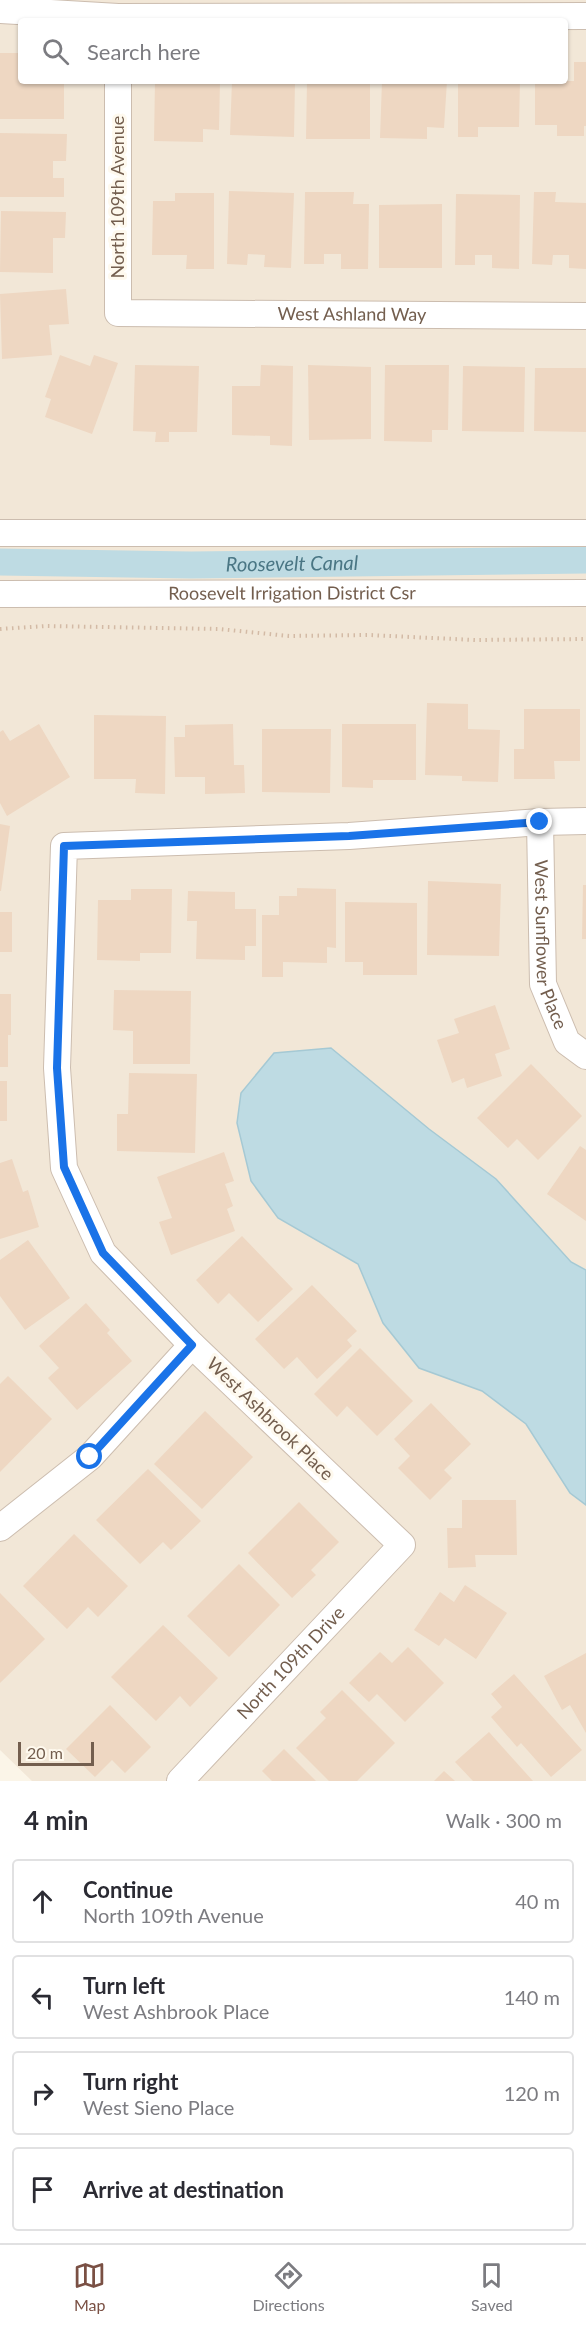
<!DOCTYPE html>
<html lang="en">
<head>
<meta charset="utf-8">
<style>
  body { margin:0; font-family:Lato,sans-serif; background:#f7f7f7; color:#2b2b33 }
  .scale { position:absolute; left:18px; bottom:15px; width:76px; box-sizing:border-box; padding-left:6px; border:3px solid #735e4e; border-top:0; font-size:16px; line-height:21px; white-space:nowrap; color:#735e4e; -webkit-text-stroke:4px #fef9ee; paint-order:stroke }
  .stop { position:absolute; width:18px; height:18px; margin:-14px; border:4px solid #1a73e8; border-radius:50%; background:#fff }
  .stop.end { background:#1a73e8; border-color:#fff; box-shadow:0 2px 6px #0008 }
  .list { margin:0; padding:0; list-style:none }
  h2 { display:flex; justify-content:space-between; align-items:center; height:78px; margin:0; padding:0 24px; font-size:26px }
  h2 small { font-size:20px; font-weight:400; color:#7c7c81 }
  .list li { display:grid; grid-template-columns:39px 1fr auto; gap:18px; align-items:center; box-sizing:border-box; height:84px; margin:0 12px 12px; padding:0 12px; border:2px solid #e1e1e2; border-radius:6px }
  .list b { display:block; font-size:22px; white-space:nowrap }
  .list p { margin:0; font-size:20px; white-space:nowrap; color:#7c7c81 }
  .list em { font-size:20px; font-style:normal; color:#7c7c81 }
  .icon { flex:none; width:33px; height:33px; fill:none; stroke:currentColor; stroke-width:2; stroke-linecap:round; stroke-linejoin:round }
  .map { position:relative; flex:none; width:586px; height:1781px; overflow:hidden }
  .search { position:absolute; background:#fff; box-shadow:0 2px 4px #0004; left:18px; right:18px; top:18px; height:66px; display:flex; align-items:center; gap:15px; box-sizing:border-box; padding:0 21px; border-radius:6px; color:#7c7c81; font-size:22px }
  .sheet { height:462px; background:#fff }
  nav { display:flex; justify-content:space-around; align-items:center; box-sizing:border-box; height:84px; border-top:2px solid #e1e1e2; background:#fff; font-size:16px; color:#7c7c81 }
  nav a { display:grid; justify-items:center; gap:3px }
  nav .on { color:#7a5044 }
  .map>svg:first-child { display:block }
  .residential { fill:#f2e7d7; fill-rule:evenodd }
  .water { fill:#bedbe3; stroke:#a5c9d4; stroke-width:1.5 }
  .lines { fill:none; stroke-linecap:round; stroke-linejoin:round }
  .canal { stroke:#bedbe3; stroke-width:27 }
  .building { fill:#eed7c2 }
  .minor-casing { stroke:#ccbdaf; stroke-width:28 }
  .path { stroke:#d3baa5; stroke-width:4; stroke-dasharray:1.5 4.5; stroke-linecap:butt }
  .minor { stroke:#fff; stroke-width:26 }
  .route { stroke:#1a73e8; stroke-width:8 }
  .labels { text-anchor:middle; stroke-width:6; stroke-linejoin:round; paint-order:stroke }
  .street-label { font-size:18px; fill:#735e4e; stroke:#fef9ee }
  .water-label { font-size:20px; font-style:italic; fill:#4a7684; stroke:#fef9ee }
</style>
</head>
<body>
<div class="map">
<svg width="586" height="1781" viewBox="0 0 586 1781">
  <rect width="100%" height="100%" fill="#fbf5e8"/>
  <path class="residential" d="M0,0h586v1781h-554l-32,-31zM21,21h544v60h-544z"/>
  <polygon class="water" points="331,1048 429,1129 496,1179 571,1262 586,1270 586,1505 570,1493 526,1424 482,1391 419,1368 383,1323 358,1264 278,1218 251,1181 237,1123 241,1093 274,1053"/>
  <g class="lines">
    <path class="canal" id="s1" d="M0,562l191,3 395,-5"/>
  </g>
  <g class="building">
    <polygon points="0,53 21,53 21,81 64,81 64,119 0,119"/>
    <polygon points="574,62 586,62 586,126 584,126 584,136 557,136 557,125 535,125 535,81 574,81"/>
    <polygon points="155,81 220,81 219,130 203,129 203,142 154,141"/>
    <polygon points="232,81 295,81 294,137 230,135"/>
    <polygon points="307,81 370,81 370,139 306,139"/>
    <polygon points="382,81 447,81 444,128 427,127 427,139 380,138"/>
    <polygon points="458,81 520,81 519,127 478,127 478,137 458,137"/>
    <polygon points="0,133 67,134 66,161 53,161 53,178 64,178 64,197 0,197"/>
    <polygon points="229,191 294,193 291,268 264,267 265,255 248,254 247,265 227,264"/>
    <polygon points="305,192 354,192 353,204 369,204 368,269 341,269 341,254 324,254 324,264 304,264"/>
    <polygon points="534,192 556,192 555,202 586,203 586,269 569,268 569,255 553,255 552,265 532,264"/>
    <polygon points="175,193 214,193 214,269 186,269 187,255 152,255 153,201 175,201"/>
    <polygon points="456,194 520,195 519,269 492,268 492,255 475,255 475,265 455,265"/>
    <polygon points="442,204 442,268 379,268 379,205"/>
    <polygon points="1,211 66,212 65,238 53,238 53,273 0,272"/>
    <polygon points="66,289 69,324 49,325 52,355 2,359 0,294"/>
    <polygon points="60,355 90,366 94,355 118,363 92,434 45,417 51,399 45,397"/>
    <polygon points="135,365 199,366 197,432 169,432 169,442 155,442 156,432 133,431"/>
    <polygon points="261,365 293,366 292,446 270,445 270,436 232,435 232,386 260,386"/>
    <polygon points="308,365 371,367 371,439 309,440"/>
    <polygon points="385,365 449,365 448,430 432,430 432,442 384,441"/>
    <polygon points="463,366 525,367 524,432 462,431"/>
    <polygon points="535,368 586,368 586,432 534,431"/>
    <polygon points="427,703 468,704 468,729 500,730 498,782 462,781 462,776 425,775"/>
    <polygon points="524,709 580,709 580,761 554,761 555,779 514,779 514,749 524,749"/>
    <polygon points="94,715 166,716 165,794 135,793 136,779 94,779"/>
    <polygon points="39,724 70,777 7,816 0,803 0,732 3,730 10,741"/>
    <polygon points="233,724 234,765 244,765 245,793 205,794 205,777 175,777 174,737 185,737 185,725"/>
    <polygon points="342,724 416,724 416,780 373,780 373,788 342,787"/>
    <polygon points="262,729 331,729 330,793 262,792"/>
    <polygon points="0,824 10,826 1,891 0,891"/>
    <polygon points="428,881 501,884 499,956 427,955"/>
    <polygon points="583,885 586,885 586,939 582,939"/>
    <polygon points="297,888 336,889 336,948 327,947 327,963 283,962 283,977 262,977 262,915 279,915 279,896 297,896"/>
    <polygon points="131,889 172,889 171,953 140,953 140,961 97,960 98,900 131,900"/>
    <polygon points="188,891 235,892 235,909 256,909 256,946 245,946 245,960 196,959 197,921 187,921"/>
    <polygon points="345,902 417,903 417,975 363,975 363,962 345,962"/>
    <rect x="0" y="912" width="12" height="40"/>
    <polygon points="114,990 191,991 190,1064 133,1064 133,1031 113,1030"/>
    <polygon points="0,994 11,994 11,1035 8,1035 8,1067 0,1067"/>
    <polygon points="495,1005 510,1049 495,1054 502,1076 467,1088 464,1078 452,1083 437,1040 459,1033 454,1019"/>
    <polygon points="531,1064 582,1116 538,1160 517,1139 508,1148 477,1118"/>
    <polygon points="129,1073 197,1074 195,1153 117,1151 117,1114 128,1114"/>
    <rect x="0" y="1081" width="7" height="40"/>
    <polygon points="580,1146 586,1150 586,1221 547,1194"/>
    <polygon points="224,1152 234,1181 225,1184 233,1206 227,1209 235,1231 171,1255 159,1222 172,1218 157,1177"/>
    <polygon points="12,1159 23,1192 28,1190 39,1227 0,1239 0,1163"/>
    <polygon points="242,1236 293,1289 258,1322 229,1293 218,1304 196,1280"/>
    <polygon points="28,1240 70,1298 25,1330 0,1296 0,1260"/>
    <polygon points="312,1285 357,1331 347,1340 352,1346 317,1379 297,1357 284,1369 255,1339"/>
    <polygon points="86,1303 110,1330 107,1333 132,1361 77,1410 48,1378 59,1368 39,1346"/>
    <polygon points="360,1348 413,1401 377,1436 347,1406 337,1417 314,1394"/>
    <polygon points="8,1376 52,1419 0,1472 0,1384"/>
    <polygon points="431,1403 471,1444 444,1470 452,1478 430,1500 398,1468 410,1456 394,1439"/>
    <polygon points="205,1411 253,1457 202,1509 154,1464"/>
    <polygon points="148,1469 201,1521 171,1550 163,1542 140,1564 96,1520"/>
    <polygon points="462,1500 516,1500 517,1555 475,1555 476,1567 448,1568 447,1528 462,1528"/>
    <polygon points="299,1502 339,1542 311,1570 316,1575 292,1598 248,1553"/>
    <polygon points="74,1534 128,1586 98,1617 88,1607 67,1629 23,1586"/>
    <polygon points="239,1564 280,1605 229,1657 187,1616"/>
    <polygon points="465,1585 507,1613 476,1659 445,1638 439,1646 414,1630 440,1592 454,1602"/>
    <polygon points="0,1593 45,1639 0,1683"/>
    <polygon points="163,1625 218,1678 190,1707 180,1696 156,1721 111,1677"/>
    <polygon points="408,1647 444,1683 405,1722 377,1694 369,1702 349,1683 380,1652 392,1663"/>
    <polygon points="586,1653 586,1733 570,1705 562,1710 544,1676"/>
    <polygon points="514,1674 582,1750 551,1777 521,1743 517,1747 491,1717 502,1707 491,1694"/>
    <polygon points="342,1690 395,1743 357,1781 329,1781 296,1748 326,1718 320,1712"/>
    <polygon points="110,1705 151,1747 125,1773 112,1760 95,1777 66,1749"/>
    <polygon points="489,1732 533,1781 473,1781 455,1762"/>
    <polygon points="284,1749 316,1781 272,1781 262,1771"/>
    <polygon points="444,1771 455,1781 434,1781"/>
  </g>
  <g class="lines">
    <g class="minor-casing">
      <g id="minor">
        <polyline points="0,10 118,17 586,16"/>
        <path id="s2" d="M118,81v232l468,3"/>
        <polyline points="0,533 586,533"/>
        <path id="s3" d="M0,594l586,-1"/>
        <path id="s4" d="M540,822l3,162 24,58 19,14"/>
        <polyline points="0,1528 90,1457 192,1345"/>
        <path id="s5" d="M180,1781l222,-236 -210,-200 -89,-92 -39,-85 -7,-100 7,-222 285,-10 191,-14 46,-1"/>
      </g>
    </g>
    <polyline class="path" points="0,629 46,626 219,629 289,636 369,635 475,640 586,639"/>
    <use href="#minor" class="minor"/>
  </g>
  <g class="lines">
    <polyline class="route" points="90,1457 192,1345 103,1253 64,1167 57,1068 64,846 349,836 540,822"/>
  </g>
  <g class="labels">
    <g class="street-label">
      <text transform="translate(118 197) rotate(-90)" y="6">North 109th Avenue</text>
      <text dy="6" stroke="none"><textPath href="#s2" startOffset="466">West Ashland Way</textPath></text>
      <text dy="6" stroke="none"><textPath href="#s3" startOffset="292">Roosevelt Irrigation District Csr</textPath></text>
      <text dy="6" stroke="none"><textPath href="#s4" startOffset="124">West Sunflower Place</textPath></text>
      <text transform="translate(270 1419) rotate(44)" y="6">West Ashbrook Place</text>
      <text dy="6" stroke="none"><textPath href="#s5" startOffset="162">North 109th Drive</textPath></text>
    </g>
    <g class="water-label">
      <text dy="7" stroke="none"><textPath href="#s1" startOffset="292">Roosevelt Canal</textPath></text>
    </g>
  </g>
</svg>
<div class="scale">20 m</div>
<div class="stop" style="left:90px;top:1457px"></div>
<div class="stop end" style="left:540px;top:822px"></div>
<div class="search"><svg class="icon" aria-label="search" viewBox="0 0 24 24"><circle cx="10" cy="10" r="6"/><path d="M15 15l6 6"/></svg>Search here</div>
</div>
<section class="sheet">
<h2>4 min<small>Walk · 300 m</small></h2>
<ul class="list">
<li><svg class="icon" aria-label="ahead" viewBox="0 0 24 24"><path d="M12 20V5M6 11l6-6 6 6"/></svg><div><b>Continue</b><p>North 109th Avenue</p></div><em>40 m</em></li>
<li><svg class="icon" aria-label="left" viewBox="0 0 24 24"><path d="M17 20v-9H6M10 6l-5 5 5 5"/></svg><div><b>Turn left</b><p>West Ashbrook Place</p></div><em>140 m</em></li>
<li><svg class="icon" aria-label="right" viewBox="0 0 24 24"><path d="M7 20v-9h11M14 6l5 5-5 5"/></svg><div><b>Turn right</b><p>West Sieno Place</p></div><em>120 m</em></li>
<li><svg class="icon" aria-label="arrive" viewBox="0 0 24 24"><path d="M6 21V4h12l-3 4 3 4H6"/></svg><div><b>Arrive at destination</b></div></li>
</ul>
</section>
<nav>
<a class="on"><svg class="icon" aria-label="map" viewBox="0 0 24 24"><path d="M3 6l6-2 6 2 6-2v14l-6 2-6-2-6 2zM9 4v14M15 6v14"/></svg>Map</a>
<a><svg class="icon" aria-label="directions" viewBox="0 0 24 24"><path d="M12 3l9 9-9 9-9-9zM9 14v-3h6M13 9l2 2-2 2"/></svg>Directions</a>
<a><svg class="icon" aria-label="saved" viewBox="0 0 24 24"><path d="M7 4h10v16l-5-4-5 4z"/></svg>Saved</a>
</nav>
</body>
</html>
